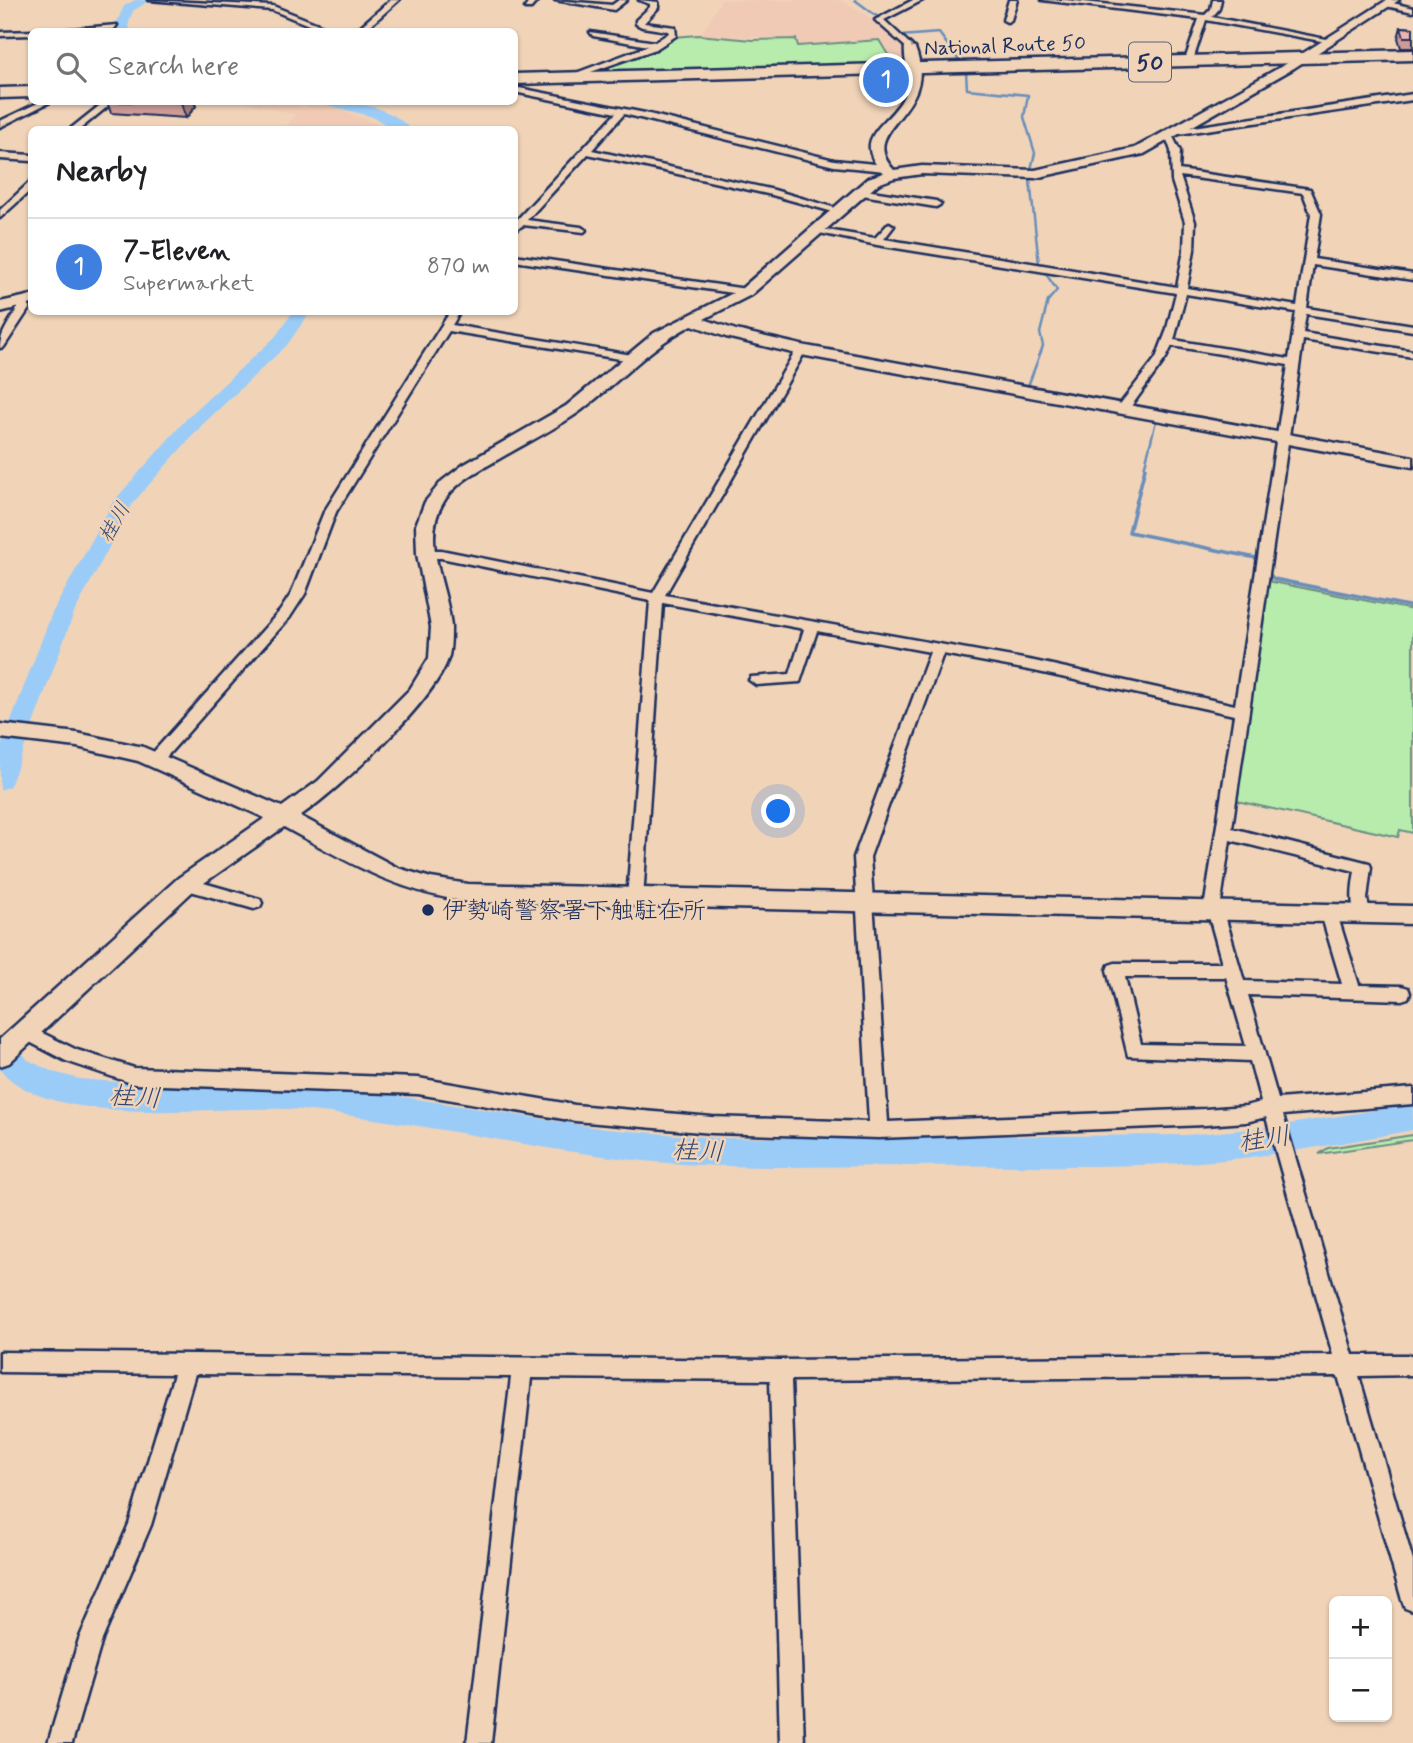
<!DOCTYPE html>
<html lang="en">
<head>
<meta charset="utf-8">
<style>
  body { margin:0; font-family:Mynerve,"Klee One",sans-serif; background:#f6f6f6; color:#202124 }
  .controls { position:absolute; right:21px; bottom:21px; display:grid; overflow:hidden; border-radius:10px; box-shadow:0 2px 5px #0004 }
  .controls button { width:63px; height:63px; display:grid; place-items:center; padding:0; border:0; border-bottom:2px solid #e0e0e0; background:#fff; color:#202124; font:35px sans-serif }
  .you { position:absolute; left:779px; top:812px; width:24px; height:24px; margin:-18px; border:5px solid #fff; border-radius:50%; background:#1a73e8; box-shadow:0 0 0 10px #1a73e833 }
  .badge { display:grid; place-items:center; width:46px; height:46px; border-radius:50%; background:#0f766e; color:#fff; font-size:23px; font-weight:700 }
  .pin { position:absolute; translate:-50% -50%; border:4px solid #fff; box-shadow:0 2px 7px #0006 }
  .list { margin:0; padding:0; list-style:none }
  h2 { display:flex; justify-content:space-between; align-items:center; height:91px; margin:0; padding:0 28px; font-size:30px }
  h2 small { font-size:23px; font-weight:400; color:#757577 }
  .list li { display:grid; grid-template-columns:46px 1fr auto; gap:21px; align-items:center; box-sizing:border-box; height:98px; padding:0 28px; border-top:2px solid #e0e0e0 }
  .list b { display:block; font-size:26px; white-space:nowrap }
  .list p { margin:0; font-size:23px; white-space:nowrap; color:#757577 }
  .list em { font-size:23px; font-style:normal; color:#757577 }
  .icon { flex:none; width:38px; height:38px; fill:none; stroke:currentColor; stroke-width:2; stroke-linecap:round; stroke-linejoin:round }
  .map { position:relative; flex:none; width:1413px; height:1743px; overflow:hidden }
  .search { position:absolute; background:#fff; box-shadow:0 2px 5px #0004; left:28px; top:28px; width:490px; height:77px; display:flex; align-items:center; gap:18px; box-sizing:border-box; padding:0 24px; border-radius:10px; color:#757577; font-size:26px }
  .panel { position:absolute; background:#fff; box-shadow:0 2px 5px #0004; left:28px; top:126px; width:490px; height:189px; border-radius:10px }
  .map>svg:first-child { display:block }
  .built { fill:#f0cab5 }
  .green { fill:#b8ecac; stroke:#6a8e85; stroke-width:2 }
  .lines { fill:none; stroke-linecap:round; stroke-linejoin:round }
  .stream-far1 { stroke:#688dba; stroke-width:2.5 }
  .stream { stroke:#688dba; stroke-width:3.5 }
  .river { fill:#9bccf7; fill-rule:evenodd }
  .street-casing { stroke:#1b2f5e; stroke-width:5 }
  .secondary-casing { stroke:#1b2f5e; stroke-width:5 }
  .highway-casing { stroke:#1b2f5e; stroke-width:5 }
  .street { fill:#f1d4b8; fill-rule:evenodd }
  .secondary { fill:#f1d4b8; fill-rule:evenodd }
  .highway { fill:#f1d4b8; fill-rule:evenodd }
  .wall { fill:#ce9b96; stroke:#1b2f5e; stroke-width:2 }
  .shaded-wall { fill:#a77e7a; stroke:#1b2f5e; stroke-width:2 }
  .building { fill:#efb4ae; stroke:#1b2f5e; stroke-width:2 }
  .poi-dot { fill:#1b2f5e; stroke:#f1d4b8; stroke-width:2.5 }
  .labels { text-anchor:middle; stroke-width:5; stroke-linejoin:round; paint-order:stroke }
  .far-street-label { font-size:21px; fill:#1b2f5e; stroke:#f1d4b8 }
  .far-water-label { font-size:21px; font-style:italic; fill:#2e4775; stroke:#f1d4b8 }
  .shield { fill:#f1d4b8; stroke:#5b6079; stroke-width:2 }
  .shield-label { font-size:23px; font-weight:bold; fill:#1b2f5e }
  .poi-label { font-size:24px; fill:#1b2f5e; stroke:#f1d4b8; text-anchor:start }
  .water-label { font-size:26px; font-style:italic; fill:#2e4775; stroke:#f1d4b8 }
</style>
</head>
<body>
<div class="map">
<svg width="1413" height="1743" viewBox="0 0 1413 1743">
  <rect width="100%" height="100%" fill="#f1d4b8"/>
  <filter id="ink" filterUnits="userSpaceOnUse"><feTurbulence type="fractalNoise" baseFrequency=".0143" numOctaves="2"/><feDisplacementMap in="SourceGraphic" scale="14" xChannelSelector="R" yChannelSelector="G"/><feConvolveMatrix kernelMatrix="1 2 1 2 8 2 1 2 1" color-interpolation-filters="sRGB"/></filter>
  <g filter="url(#ink)">
    <g class="built">
      <polygon points="721,0 841,0 866,15 901,45 909,65 895,66 864,40 798,46 796,39 698,35 705,28"/>
      <polygon points="246,102 284,102 305,108 308,104 333,107 376,123 383,129 284,129 295,115"/>
    </g>
    <g class="green">
      <polygon points="698,35 752,40 796,39 798,46 879,40 895,66 581,74 673,37"/>
      <polygon points="1268,581 1413,610 1413,833 1400,830 1398,837 1237,801"/>
      <polygon points="1413,1135 1413,1140 1319,1154 1328,1148"/>
    </g>
    <g class="lines">
      <g class="stream-far1">
        <polyline points="855,0 878,17"/>
        <polyline points="897,33 900,36 939,33 961,63"/>
        <polyline points="966,72 967,89 1028,95 1024,117 1035,153 1031,169"/>
        <polyline points="1030,180 1039,264 1057,290 1048,301 1040,333 1043,346 1028,386 1030,389"/>
        <polyline points="1043,400 1156,421 1144,469"/>
      </g>
      <g class="stream">
        <polyline points="1145,468 1129,532 1256,558"/>
        <polyline points="1269,574 1274,579 1413,607"/>
      </g>
      <g class="river">
        <polygon points="135,0 150,0 133,11 128,26 132,32 119,32 115,26 124,6"/>
        <path d="M315,102c30,-3 75,2 96,28h-16l-22,-13z"/>
        <polygon points="293,312 310,312 287,345 202,425 132,504 74,613 12,781 9,787 0,790 0,749 52,613 113,502 188,417 275,337"/>
        <path d="M0,1035l10,3 18,22 25,12 27,7 73,6 142,-1 90,10 221,35 110,9 469,-3 86,-8 142,-23v26c-66,12 -132,25 -199,31 -100,8 -201,4 -301,5 -86,0 -172,4 -258,-4 -119,-11 -236,-41 -355,-52 -78,-7 -243,23 -300,-40z"/>
      </g>
      <g class="street-casing">
        <g id="street">
          <polygon points="148,0 273,6 338,32 326,32 272,10"/>
          <polygon points="391,0 399,0 363,32 354,32"/>
          <polygon points="530,0 538,0 531,8 525,8"/>
          <polygon points="555,0 612,5 619,0 627,0 614,10"/>
          <polygon points="639,0 658,2 658,8 644,23 675,27 676,36 656,49 568,80 568,76 648,46 593,36 590,32 655,42 669,33 668,31 642,27 636,24 636,20 650,7 650,4"/>
          <polygon points="913,0 923,0 884,20 912,46 909,50 875,20"/>
          <polygon points="1009,0 1017,0 1011,20 1007,22 1003,20"/>
          <polygon points="1042,0 1066,0 1205,15 1211,9 1213,0 1221,0 1219,9 1212,17 1336,41 1332,43 1206,20 1194,57 1196,61 1192,63 1186,57 1199,19"/>
          <polygon points="1389,2 1413,8 1413,12 1386,6"/>
          <polygon points="117,25 114,29 56,32 60,30"/>
          <polygon points="35,31 32,32 32,35 0,36 0,32"/>
          <polygon points="514,87 645,113 834,160 885,165 890,168 885,171 834,166 624,114 592,150 774,190 842,210 837,213 772,195 588,154 527,220 581,227 586,230 584,232 523,225 514,232 514,223 616,113 514,92"/>
          <path d="M1413,94v6l-241,35 8,16 -1,19 131,19 11,25 -7,45 99,15v6l-100,-15 -6,43 106,17v6l-107,-17 -3,19 110,18v6l-110,-17 -71,488 137,35 2,4 -4,32 4,16 -2,4h-12c-7,-16 -5,-31 -2,-48l-125,-31 -9,62 23,79 98,3 -21,-70 2,-4h12l2,4 22,71 43,1 6,2 2,5 -2,5 -6,2 -154,-5 30,104 135,-11v16l-130,11 70,240h60v20l-54,1 54,185v50l-8,-3 -3,-8 -64,-224 -547,4 13,363h-24l-10,-363 -239,-2 -40,365h-24l44,-366 -316,-3 -44,151 -49,115 -30,103h-24l31,-104 50,-115 45,-150 -174,-2v-20l780,8 553,-5 -67,-238 -20,5 -41,3 -326,13 -167,-5 -137,-12 -157,-27 -284,-10 -68,-23 -46,-24 -3,-5 3,-5 6,-2 51,25 57,18 284,10 157,27 137,12 157,5 -15,-265 76,-205 -113,-21 -17,51 -44,3 -7,-5 2,-3 39,-3 14,-45 -141,-26 -20,296 -2,4h-12l-2,-4 23,-298 -209,-43h-15l-6,-4 6,-4h15l212,43 143,-243 5,-3 5,3 -141,245 369,66 201,44 53,-340 -116,-19 -6,12 -39,54h-8l-2,-2 4,-7 35,-45 10,-26 10,-39 -299,-48 -67,-14 5,-3 60,10 14,-15 5,3 -10,13 293,48 7,-37 1,-28 -13,-41 -1,-30 -6,-17 8,-4zM1180,176l123,17 8,21 -14,92 -110,-18 7,-38 1,-28zM1186,294l110,18 -7,47 -115,-19zM943,654l91,17 200,44 -29,187 17,61h-107l-6,2 -2,5 21,86 122,5 11,41 -15,4 -41,3 -317,13 -18,-265zM1125,977h101l20,69 -105,-2z"/>
          <polygon points="40,102 50,102 0,127 0,121"/>
          <polygon points="104,102 113,102 79,130 69,130"/>
          <polygon points="0,153 32,155 32,161 0,159"/>
          <polygon points="32,180 32,189 0,218 0,210"/>
          <polygon points="859,189 936,201 941,204 936,207 856,194 856,190"/>
          <polygon points="514,255 746,289 751,292 746,295 514,261"/>
          <path d="M21,300h8v9l-25,38 -4,1c0,-18 15,-31 21,-48z"/>
          <polygon points="450,312 460,312 452,325 632,355 637,358 632,361 449,331 336,512 305,594 290,617 160,764 150,764 148,760 150,756 280,611 291,594 324,512"/>
          <polygon points="186,878 260,899 262,903 260,907 254,909 180,888 178,884 180,880"/>
        </g>
      </g>
      <g class="secondary-casing">
        <g id="secondary">
          <path d="M1387,0h12l-105,68 -150,86 -109,24 -113,-4 -28,4 -16,6 -127,111 -47,24 32,11 65,15 612,112v10l-612,-112 -75,-18 -34,-12c-43,22 -74,58 -113,87 -27,19 -59,34 -87,51 -18,10 -39,22 -49,40 -23,38 5,84 8,124 0,9 0,24 -3,32 -16,45 -108,129 -148,157l98,52 33,10 37,6 945,22v18l-945,-22c-75,-12 -118,-39 -184,-75l-90,63 -185,173 -9,3v-27l178,-161 87,-60 -127,-57 -61,-14 -77,-9v-14l77,9 66,14 139,60 36,-26 92,-92 19,-31 2,-31 -14,-73 -1,-29 9,-23 17,-21 21,-16 103,-59 88,-73 87,-44 127,-111 15,-5c-35,-38 9,-48 22,-79 7,-17 -2,-33 0,-48l10,2c26,66 -61,79 -21,122l28,-4 113,4 100,-22 151,-84z"/>
          <polygon points="32,295 32,304 0,312 0,302"/>
        </g>
      </g>
      <g class="highway-casing">
        <g id="highway">
          <polygon points="1413,50 1413,60 514,84 514,74"/>
          <polygon points="32,87 32,97 0,98 0,88"/>
        </g>
      </g>
      <use href="#street" class="street"/>
      <use href="#secondary" class="secondary"/>
      <use href="#highway" class="highway"/>
    </g>
    <g class="wall">
      <polygon points="1401,27 1413,28 1413,48 1401,48 1398,38"/>
      <polygon points="107,102 194,102 196,106 186,118 111,113"/>
    </g>
    <polygon class="shaded-wall" points="183,102 194,102 196,106 186,118 181,103"/>
    <polygon class="building" points="1401,27 1413,28 1413,37 1404,37"/>
  </g>
  <circle class="poi-dot" cx="428" cy="910" r="7"/>
  <g class="labels">
    <g class="far-street-label">
      <text transform="translate(1005 45) rotate(-2)" y="7">National Route 50</text>
    </g>
    <g class="far-water-label">
      <text transform="translate(114 522) rotate(-60)" y="7">桂川</text>
    </g>
    <rect class="shield" x="1129" y="42.5" width="42" height="39" rx="5"/>
    <g class="shield-label">
      <text x="1150" y="70">50</text>
    </g>
    <g class="poi-label">
      <text x="442" y="918">伊勢崎警察署下触駐在所</text>
    </g>
    <g class="water-label">
      <text transform="translate(135 1096) rotate(4)" y="9">桂川</text>
      <text transform="translate(1264 1138) rotate(-8)" y="9">桂川</text>
      <text transform="translate(698 1150) rotate(2)" y="9">桂川</text>
    </g>
  </g>
</svg>
<div class="controls">
<button>+</button>
<button>−</button>
</div>
<div class="you"></div>
<div class="pin badge" style="left:886px;top:80px;background:#3f7fe0">1</div>
<div class="search"><svg class="icon" aria-label="search" viewBox="0 0 24 24"><circle cx="10" cy="10" r="6"/><path d="M15 15l6 6"/></svg>Search here</div>
<section class="panel">
<h2>Nearby<small></small></h2>
<ul class="list">
<li><span class="badge" style="background:#3f7fe0">1</span><div><b>7-Eleven</b><p>Supermarket</p></div><em>870 m</em></li>
</ul>
</section>
</div>
</body>
</html>
